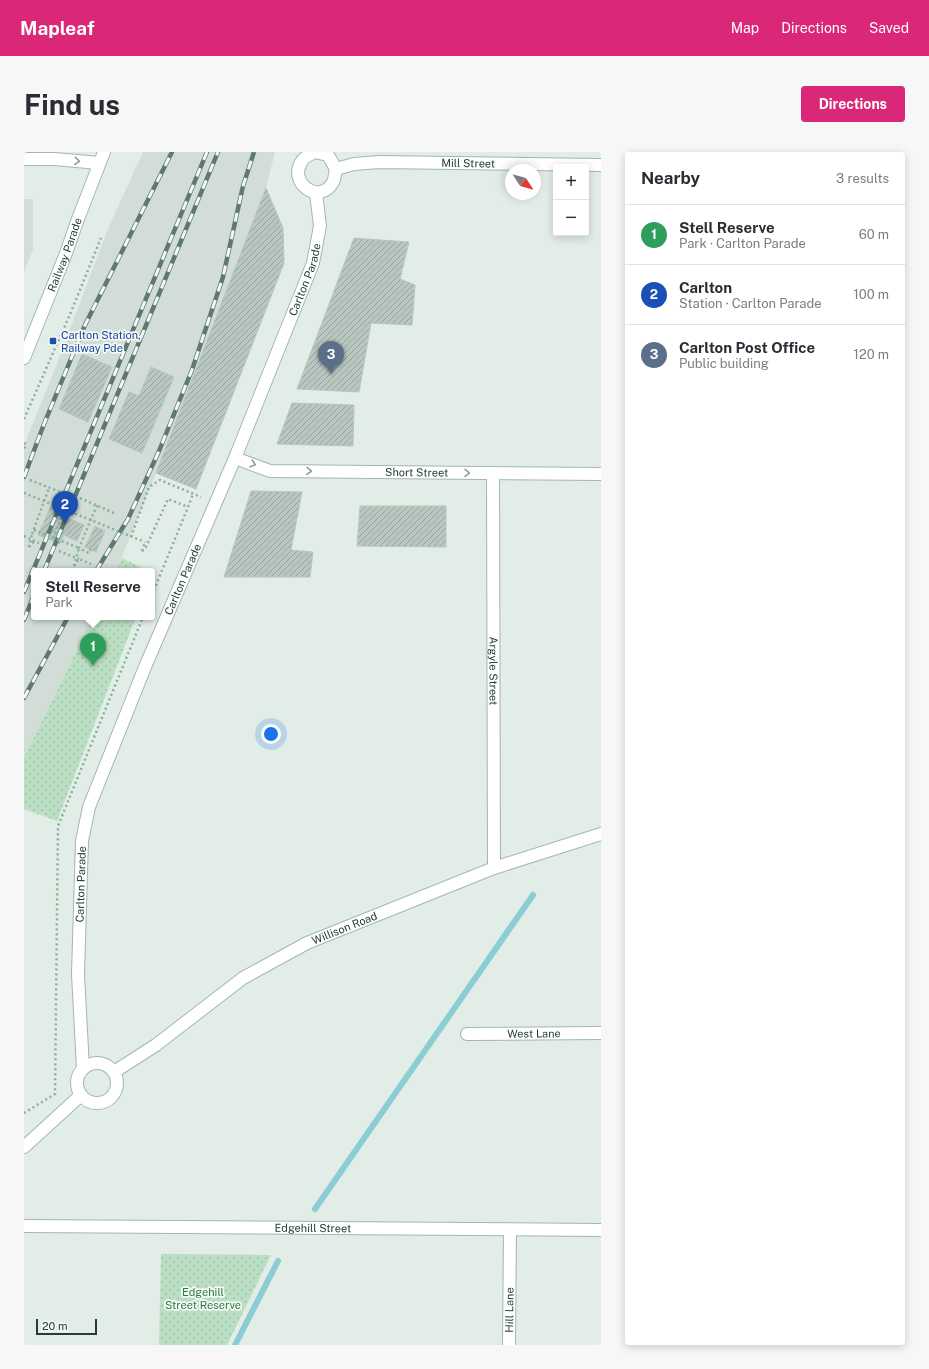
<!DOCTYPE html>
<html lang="en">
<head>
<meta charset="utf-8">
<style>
  body { margin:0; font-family:"Public Sans",sans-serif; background:#f7f7f7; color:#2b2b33 }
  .controls { position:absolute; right:12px; top:12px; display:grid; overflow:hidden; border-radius:4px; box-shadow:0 2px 10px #0003 }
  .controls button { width:36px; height:36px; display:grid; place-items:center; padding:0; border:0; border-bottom:1px solid #e1e1e2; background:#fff; color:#2b2b33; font:20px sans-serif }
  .compass { position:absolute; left:481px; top:12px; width:36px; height:36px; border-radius:50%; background:#fff; box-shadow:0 2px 10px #0003; rotate:126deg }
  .scale { position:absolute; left:12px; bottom:10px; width:61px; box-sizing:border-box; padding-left:4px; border:2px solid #223f35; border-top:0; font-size:11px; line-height:14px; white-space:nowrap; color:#223f35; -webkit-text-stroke:3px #f4f9f6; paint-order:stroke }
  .you { position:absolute; left:247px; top:582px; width:14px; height:14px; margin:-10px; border:3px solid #fff; border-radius:50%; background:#1a73e8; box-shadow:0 0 0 6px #1a73e833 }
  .badge { display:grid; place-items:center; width:26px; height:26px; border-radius:50%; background:#db2777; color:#fff; font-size:13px; font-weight:700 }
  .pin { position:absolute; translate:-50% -33px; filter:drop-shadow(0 1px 2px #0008) }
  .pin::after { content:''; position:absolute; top:21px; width:14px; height:12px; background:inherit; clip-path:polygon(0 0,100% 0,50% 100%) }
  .popup { position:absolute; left:7px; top:416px; width:124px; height:52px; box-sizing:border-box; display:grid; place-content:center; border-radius:4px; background:#fff; filter:drop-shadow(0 1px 3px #0005); font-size:13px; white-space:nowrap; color:#7c7c81 }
  .popup b { font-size:15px; color:#2b2b33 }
  .popup::after { content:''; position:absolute; left:50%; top:100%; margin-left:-8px; border:8px solid transparent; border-top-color:#fff }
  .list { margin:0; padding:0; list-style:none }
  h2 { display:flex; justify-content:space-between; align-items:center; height:52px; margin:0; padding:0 16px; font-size:17px }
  h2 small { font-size:13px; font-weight:400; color:#7c7c81 }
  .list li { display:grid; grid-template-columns:26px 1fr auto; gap:12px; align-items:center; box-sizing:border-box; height:60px; padding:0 16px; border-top:1px solid #e1e1e2 }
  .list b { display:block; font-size:15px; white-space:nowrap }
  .list p { margin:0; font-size:13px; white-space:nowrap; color:#7c7c81 }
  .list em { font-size:13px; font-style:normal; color:#7c7c81 }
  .map { position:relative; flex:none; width:577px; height:1193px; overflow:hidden; border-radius:4px }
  header { display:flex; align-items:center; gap:24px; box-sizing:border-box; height:56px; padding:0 20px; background:#db2777; color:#fff }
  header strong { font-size:19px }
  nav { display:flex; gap:22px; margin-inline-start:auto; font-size:14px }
  .intro { display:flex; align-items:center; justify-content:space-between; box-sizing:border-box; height:96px; padding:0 24px }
  h1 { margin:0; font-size:28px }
  .button { padding:10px 18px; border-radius:4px; background:#db2777; color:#fff; font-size:14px; font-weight:700 }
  main { display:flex; gap:24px; padding:0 24px }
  aside { flex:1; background:#fff; border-radius:4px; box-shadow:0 2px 10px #0003 }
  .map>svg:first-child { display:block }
  .built { fill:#d1ddd6 }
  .park { fill:url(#park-dots) }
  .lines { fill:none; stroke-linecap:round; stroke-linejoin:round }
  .stream { stroke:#8aced3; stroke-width:6 }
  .building { fill:url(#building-hatch); stroke:#b5c7be }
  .lane-casing { stroke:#a5b5af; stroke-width:14 }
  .street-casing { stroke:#a5b5af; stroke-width:14 }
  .secondary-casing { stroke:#a1b9af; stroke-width:14 }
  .path { stroke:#83b19e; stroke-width:2.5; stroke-dasharray:2 3; stroke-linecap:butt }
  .lane { stroke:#fff; stroke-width:12 }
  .street { stroke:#fff; stroke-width:12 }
  .secondary { stroke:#fff; stroke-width:12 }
  .rail-casing { stroke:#5d7a70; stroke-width:4.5 }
  .rail { stroke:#f4f9f6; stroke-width:3; stroke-dasharray:9; stroke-linecap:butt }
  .path-bridge { stroke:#83b19e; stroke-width:2.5; stroke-dasharray:2 3; stroke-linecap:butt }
  .oneway { stroke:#909f9a }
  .transit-dot { fill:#1a4fb4; stroke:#f4f9f6; stroke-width:1.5 }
  .labels { text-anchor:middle; stroke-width:3.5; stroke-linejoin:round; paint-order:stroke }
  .street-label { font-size:11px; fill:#223f35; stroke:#f4f9f6 }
  .transit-label { font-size:11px; fill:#164399; stroke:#f4f9f6; text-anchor:start }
  .park-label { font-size:11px; fill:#2b7742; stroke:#f4f9f6 }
</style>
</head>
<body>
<header>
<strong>Mapleaf</strong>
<nav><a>Map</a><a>Directions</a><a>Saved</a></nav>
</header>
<div class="intro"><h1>Find us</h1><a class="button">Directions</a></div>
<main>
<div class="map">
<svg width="577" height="1193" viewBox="0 0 577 1193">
  <defs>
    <pattern id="park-dots" width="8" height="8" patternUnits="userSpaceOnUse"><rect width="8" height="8" fill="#bbdfc2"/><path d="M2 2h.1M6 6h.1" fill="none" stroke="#a0c0a7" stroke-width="1.8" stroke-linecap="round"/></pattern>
    <pattern id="building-hatch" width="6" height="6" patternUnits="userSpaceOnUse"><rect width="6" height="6" fill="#b8c8c0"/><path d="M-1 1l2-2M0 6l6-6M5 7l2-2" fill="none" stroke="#95a49d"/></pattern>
  </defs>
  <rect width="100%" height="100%" fill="#e3ede8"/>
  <g class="built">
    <polygon points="119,0 251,0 242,36 132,321 92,419 10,419 10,465 69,465 0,606 0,293 31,217 83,79"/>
    <polygon points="0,47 9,47 9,98 0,120"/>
  </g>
  <g class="park">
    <polygon points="98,406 124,419 92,419"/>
    <polygon points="69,465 112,465 33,669 0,657 0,606"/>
    <polygon points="137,1102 247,1103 203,1193 135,1193"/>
  </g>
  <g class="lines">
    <g class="stream">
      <polyline points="291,1057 509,743"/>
      <polyline points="211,1193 254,1109"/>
    </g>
  </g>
  <g class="building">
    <polygon points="242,36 259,76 260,111 172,337 132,321"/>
    <polygon points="330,86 385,90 376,127 391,133 388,173 347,171 335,240 273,237"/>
    <polygon points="58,202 88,215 64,270 35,257"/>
    <polygon points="127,215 150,225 118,301 85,287 105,240 115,244"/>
    <polygon points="268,251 330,253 329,294 253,292"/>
    <polygon points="227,339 278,340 267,398 289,400 286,425 200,425"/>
    <polygon points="29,349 48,356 44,366 60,373 53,389 40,383 36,392 14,383"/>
    <polygon points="336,354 422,354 422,395 333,394"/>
    <polygon points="71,374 81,379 72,400 61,395"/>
  </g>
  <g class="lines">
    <g class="lane-casing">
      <g id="lane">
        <path id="s1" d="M443,882l134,-1"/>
        <path id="s2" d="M485,1193l1,-115"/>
      </g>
    </g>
    <g class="street-casing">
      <g id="street">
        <path d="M290,0l14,3 8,14c-1,4 -1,9 -3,13 -13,24 -46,1 -31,-21 2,-4 8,-6 12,-9z"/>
        <polyline points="0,7 30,7 75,11"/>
        <path id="s3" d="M312,17l18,-5 25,-2 222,3"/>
        <path id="s4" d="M211,306l35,13 331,3"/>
        <path id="s5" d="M469,321l1,395"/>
        <path id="s6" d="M59,917l-5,-95 4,-133 7,-34 56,-140 90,-209 78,-195 7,-37 -4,-33"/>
        <path id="s7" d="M0,1074l577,4"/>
      </g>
    </g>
    <g class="secondary-casing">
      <g id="secondary">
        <path id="s8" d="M0,206l41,-102 13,-37 26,-67"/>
        <circle cx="73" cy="931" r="20"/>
        <path id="s9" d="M90,920l42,-27 87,-67 64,-35 187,-75 107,-34"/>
        <polyline points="0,995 57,943"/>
      </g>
    </g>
    <g class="path">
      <polyline points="0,267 47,160 77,86"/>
      <polyline points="0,291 2,292 0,297"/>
      <polyline points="6,328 36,340"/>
      <polyline points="56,346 92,362"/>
      <polyline points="8,382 25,336"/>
      <polyline points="0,384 15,391"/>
      <polyline points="107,385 125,335 136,328 177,345"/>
      <polyline points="29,386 41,357"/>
      <polyline points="5,395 10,389"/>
      <polyline points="67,397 65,401 55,396 73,353"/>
      <polyline points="35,399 55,407"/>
      <polyline points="118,399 122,395 144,347 164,355 169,342"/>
      <polyline points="118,399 121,390"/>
      <polyline points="50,414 55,407 67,412"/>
      <polyline points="128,443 164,355"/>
      <polyline points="0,961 31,942 34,674 119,465"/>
    </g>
    <use href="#lane" class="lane"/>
    <use href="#street" class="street"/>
    <use href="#secondary" class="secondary"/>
    <g class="rail-casing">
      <g id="rail">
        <polyline points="0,325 20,272 61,173 148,0"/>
        <polyline points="20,419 194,0"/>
        <polyline points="72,419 104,367 135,299 168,218 199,125 219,34 230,0"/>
        <polyline points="0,440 183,0"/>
        <polyline points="0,468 10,443"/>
        <polyline points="0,546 44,465"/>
      </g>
    </g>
    <use href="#rail" class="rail"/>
    <g class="path-bridge">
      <polyline points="0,341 121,390"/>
      <polyline points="10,378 55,396 50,414"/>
      <polyline points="5,395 8,382"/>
    </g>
  </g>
  <defs><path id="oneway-chevron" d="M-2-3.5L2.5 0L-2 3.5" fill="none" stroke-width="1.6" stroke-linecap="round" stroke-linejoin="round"/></defs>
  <g class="oneway">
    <use href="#oneway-chevron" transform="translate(53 9) rotate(5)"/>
    <use href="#oneway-chevron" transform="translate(229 312) rotate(19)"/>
    <use href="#oneway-chevron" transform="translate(285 319) rotate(1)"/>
    <use href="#oneway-chevron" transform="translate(443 321) rotate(1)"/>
  </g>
  <rect class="transit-dot" x="25" y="185" width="8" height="8" rx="2"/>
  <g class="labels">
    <g class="street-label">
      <text dy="4" stroke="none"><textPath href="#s3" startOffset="133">Mill Street</textPath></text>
      <text dy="4" stroke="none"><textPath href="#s8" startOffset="111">Railway Parade</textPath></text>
      <text dy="4" stroke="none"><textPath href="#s6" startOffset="833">Carlton Parade</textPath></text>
      <text dy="4" stroke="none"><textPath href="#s4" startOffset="184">Short Street</textPath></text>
      <text dy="4" stroke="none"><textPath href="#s6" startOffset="509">Carlton Parade</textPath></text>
      <text dy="4" stroke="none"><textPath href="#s5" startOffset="198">Argyle Street</textPath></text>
      <text dy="4" stroke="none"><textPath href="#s6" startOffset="185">Carlton Parade</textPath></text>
      <text dy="4" stroke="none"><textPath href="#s9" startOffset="273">Willison Road</textPath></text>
      <text dy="4" stroke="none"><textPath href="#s1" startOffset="67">West Lane</textPath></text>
      <text dy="4" stroke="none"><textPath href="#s7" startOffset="289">Edgehill Street</textPath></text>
      <text dy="4" stroke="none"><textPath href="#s2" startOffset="35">Hill Lane</textPath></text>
    </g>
    <g class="transit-label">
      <text x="37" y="187">Carlton Station,<tspan x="37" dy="13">Railway Pde</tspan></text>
    </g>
    <g class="park-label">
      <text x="179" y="1144">Edgehill<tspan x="179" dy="13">Street Reserve</tspan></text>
    </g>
  </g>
</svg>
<div class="controls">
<button>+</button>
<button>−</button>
</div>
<svg class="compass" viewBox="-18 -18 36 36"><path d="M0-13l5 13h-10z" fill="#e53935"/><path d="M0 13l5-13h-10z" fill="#7c7c81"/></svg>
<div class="scale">20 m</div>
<div class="you"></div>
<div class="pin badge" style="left:69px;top:514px;background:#2e9e5b">1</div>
<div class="popup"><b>Stell Reserve</b>Park</div>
<div class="pin badge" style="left:41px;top:372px;background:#1a4fb4">2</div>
<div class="pin badge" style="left:307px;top:222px;background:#5c6f8a">3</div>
</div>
<aside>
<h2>Nearby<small>3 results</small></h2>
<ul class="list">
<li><span class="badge" style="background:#2e9e5b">1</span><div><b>Stell Reserve</b><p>Park · Carlton Parade</p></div><em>60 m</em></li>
<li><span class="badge" style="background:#1a4fb4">2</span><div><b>Carlton</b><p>Station · Carlton Parade</p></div><em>100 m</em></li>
<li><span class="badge" style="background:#5c6f8a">3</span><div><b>Carlton Post Office</b><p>Public building</p></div><em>120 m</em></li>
</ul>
</aside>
</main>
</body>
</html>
